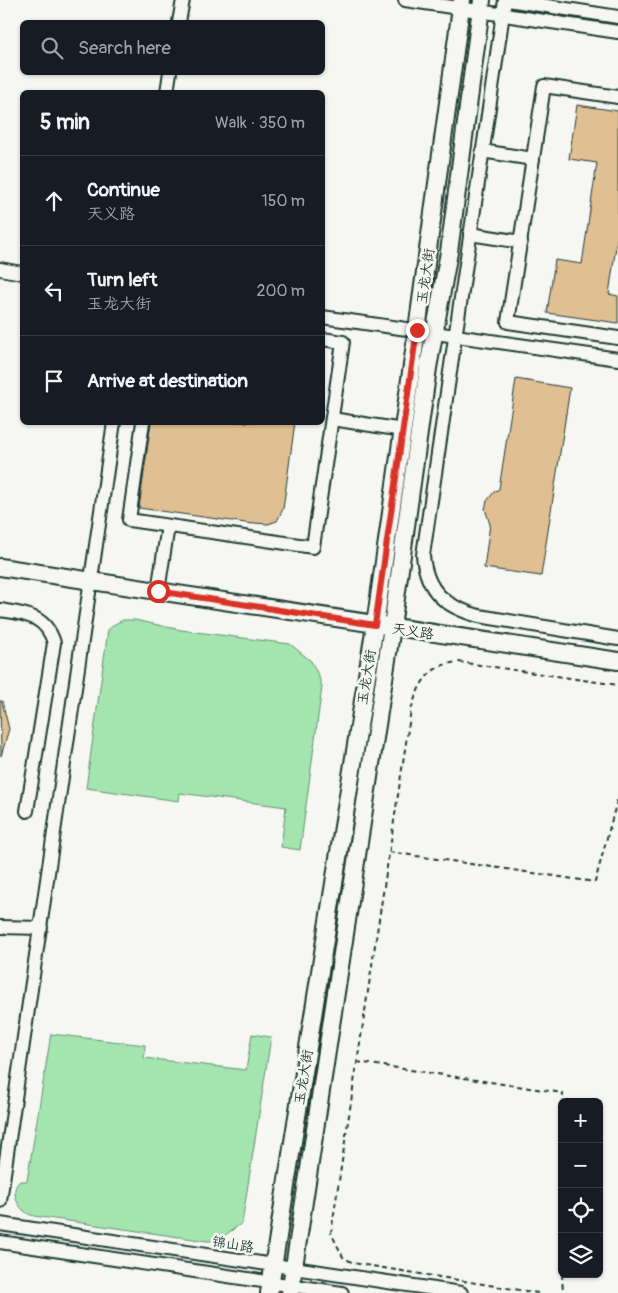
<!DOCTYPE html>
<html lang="en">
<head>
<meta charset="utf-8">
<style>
  body { margin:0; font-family:Pangolin,"LXGW WenKai TC",sans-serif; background:#242831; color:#f1f3f6 }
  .controls { position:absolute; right:15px; bottom:15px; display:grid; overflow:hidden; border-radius:8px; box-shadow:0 1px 4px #0004 }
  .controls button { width:45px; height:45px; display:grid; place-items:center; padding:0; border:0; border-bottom:1px solid #363941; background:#171b24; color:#f1f3f6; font:25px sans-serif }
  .stop { position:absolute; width:15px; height:15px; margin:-11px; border:4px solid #d93025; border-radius:50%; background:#fff }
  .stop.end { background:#d93025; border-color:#fff; box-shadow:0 1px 5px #0008 }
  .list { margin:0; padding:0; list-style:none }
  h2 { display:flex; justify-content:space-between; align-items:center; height:65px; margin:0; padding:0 20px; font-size:21px }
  h2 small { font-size:16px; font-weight:400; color:#9ea1a6 }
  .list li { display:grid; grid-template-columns:32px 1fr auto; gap:15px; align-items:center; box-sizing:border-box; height:90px; padding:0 20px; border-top:1px solid #363941 }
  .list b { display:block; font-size:19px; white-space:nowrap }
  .list p { margin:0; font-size:16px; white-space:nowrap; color:#9ea1a6 }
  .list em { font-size:16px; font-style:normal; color:#9ea1a6 }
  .icon { flex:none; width:28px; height:28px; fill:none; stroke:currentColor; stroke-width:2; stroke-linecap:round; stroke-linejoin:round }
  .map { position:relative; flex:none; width:618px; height:1293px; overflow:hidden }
  .search { position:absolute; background:#171b24; box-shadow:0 1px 4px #0004; left:20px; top:20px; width:305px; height:55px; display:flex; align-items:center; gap:12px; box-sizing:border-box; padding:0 18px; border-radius:8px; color:#9ea1a6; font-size:19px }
  .panel { position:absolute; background:#171b24; box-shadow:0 1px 4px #0004; left:20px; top:90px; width:305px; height:335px; border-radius:8px }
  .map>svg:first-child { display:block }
  .green { fill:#a4e5af; stroke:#629172 }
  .building { fill:#e0bf92; stroke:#1f3d34 }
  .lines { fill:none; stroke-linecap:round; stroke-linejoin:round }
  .minor-casing { stroke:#1f3d34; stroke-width:16 }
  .major-casing { stroke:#1f3d34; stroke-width:20 }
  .path { stroke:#1f3d34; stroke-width:2; stroke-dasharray:5 4; stroke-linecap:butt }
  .minor { stroke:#f6f6f2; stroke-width:12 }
  .major { stroke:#f6f6f2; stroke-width:16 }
  .route { stroke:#d93025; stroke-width:6 }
  .labels { text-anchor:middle; stroke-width:5; stroke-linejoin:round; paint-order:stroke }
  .street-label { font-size:14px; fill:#1f3d34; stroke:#f6f6f2 }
</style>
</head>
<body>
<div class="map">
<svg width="618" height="1293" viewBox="0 0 618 1293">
  <rect width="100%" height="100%" fill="#f6f6f2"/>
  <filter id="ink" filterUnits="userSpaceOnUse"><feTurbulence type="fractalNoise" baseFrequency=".02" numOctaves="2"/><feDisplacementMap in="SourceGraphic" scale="10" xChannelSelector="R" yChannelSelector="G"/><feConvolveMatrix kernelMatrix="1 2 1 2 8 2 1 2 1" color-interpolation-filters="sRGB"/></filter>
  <g filter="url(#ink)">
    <g class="green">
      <polygon points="123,620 135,620 181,630 290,644 311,661 319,677 322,687 300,850 281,847 286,807 180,793 179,801 86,788 108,630 115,624"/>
      <path d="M51,1034l94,11 -1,13 102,12 6,-36 19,3 -29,186 -25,18h-10l-173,-25c-4,-1 -8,-3 -11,-6 -8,-8 -12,-22 -3,-29h7z"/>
    </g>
    <g class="building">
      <polygon points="577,105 618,111 618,233 609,294 618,296 618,323 547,313 555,260 582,264 597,163 569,159"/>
      <polygon points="516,379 570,388 541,576 484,568 490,524 485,509 487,501 494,492 499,489"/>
      <polygon points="151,422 295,422 283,509 277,521 268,524 254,523 253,524 139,508"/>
      <polygon points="0,701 2,701 9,729 1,756"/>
    </g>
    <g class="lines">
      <g class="minor-casing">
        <g id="minor">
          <polyline points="405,0 618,32"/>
          <path d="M505,0l-82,555c3,37 23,52 56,61l139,23"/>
          <polyline points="508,0 618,17"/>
          <polyline points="179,22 183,0"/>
          <polyline points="167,92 170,72"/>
          <polyline points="618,97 544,86 508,322 618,338"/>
          <polyline points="482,151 533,159"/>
          <polyline points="470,234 521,242"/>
          <polyline points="0,269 22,273"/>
          <polyline points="322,317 618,359"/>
          <polyline points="332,419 403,430"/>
          <polyline points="143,422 129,520 313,547 343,342 322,339"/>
          <polyline points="158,591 168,526"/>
          <path d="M0,610c25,4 46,5 54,33l-27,168"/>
          <polyline points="0,927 41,928"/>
          <polyline points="0,1201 114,422"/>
          <polyline points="0,1224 461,1293"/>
          <polyline points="0,1242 342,1293"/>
        </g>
      </g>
      <g class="major-casing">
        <g id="major">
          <polyline points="0,567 618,661"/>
          <polyline points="269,1293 375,625 417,330 462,0"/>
          <polyline points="290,1293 392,627 428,368 449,252 482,0"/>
        </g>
      </g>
      <g class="path">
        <polyline points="389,852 595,882 618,797"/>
        <polyline points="357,1062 563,1093 563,1102"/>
        <polyline points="562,1131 562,1228"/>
        <polyline points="562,1274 563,1293"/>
        <path d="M538,1293l-185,-30 -10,-6 -12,-24 80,-523c8,-27 18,-46 48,-48l159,23"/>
      </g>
      <use href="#minor" class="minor"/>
      <use href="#major" class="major"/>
    </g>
  </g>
  <g class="lines" filter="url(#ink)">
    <polyline class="route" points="158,591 375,625 417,330"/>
  </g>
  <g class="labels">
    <g class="street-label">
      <text transform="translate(425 276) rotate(-82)" y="5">玉龙大街</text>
      <text transform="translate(413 631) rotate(8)" y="5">天义路</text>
      <text transform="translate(366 677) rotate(-81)" y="5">玉龙大街</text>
      <text transform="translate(303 1077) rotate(-81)" y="5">玉龙大街</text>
      <text transform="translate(233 1244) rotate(9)" y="5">锦山路</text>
    </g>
  </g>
</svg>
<div class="controls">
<button>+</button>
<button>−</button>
<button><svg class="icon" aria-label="locate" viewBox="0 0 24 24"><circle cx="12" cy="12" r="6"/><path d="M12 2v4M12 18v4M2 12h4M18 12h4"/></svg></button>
<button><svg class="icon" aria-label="layers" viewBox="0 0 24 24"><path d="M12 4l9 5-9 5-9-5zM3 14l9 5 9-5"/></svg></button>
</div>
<div class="stop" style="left:158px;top:591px"></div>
<div class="stop end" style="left:417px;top:330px"></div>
<div class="search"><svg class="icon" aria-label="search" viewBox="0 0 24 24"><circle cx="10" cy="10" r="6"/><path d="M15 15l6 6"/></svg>Search here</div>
<section class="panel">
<h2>5 min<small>Walk · 350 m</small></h2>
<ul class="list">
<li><svg class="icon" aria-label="ahead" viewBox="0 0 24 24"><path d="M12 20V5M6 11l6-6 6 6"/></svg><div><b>Continue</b><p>天义路</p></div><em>150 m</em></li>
<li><svg class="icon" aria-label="left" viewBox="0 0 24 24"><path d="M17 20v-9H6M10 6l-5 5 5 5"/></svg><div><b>Turn left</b><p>玉龙大街</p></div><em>200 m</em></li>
<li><svg class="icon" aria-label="arrive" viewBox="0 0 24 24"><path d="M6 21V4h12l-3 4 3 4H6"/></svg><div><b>Arrive at destination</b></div></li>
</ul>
</section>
</div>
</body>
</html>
